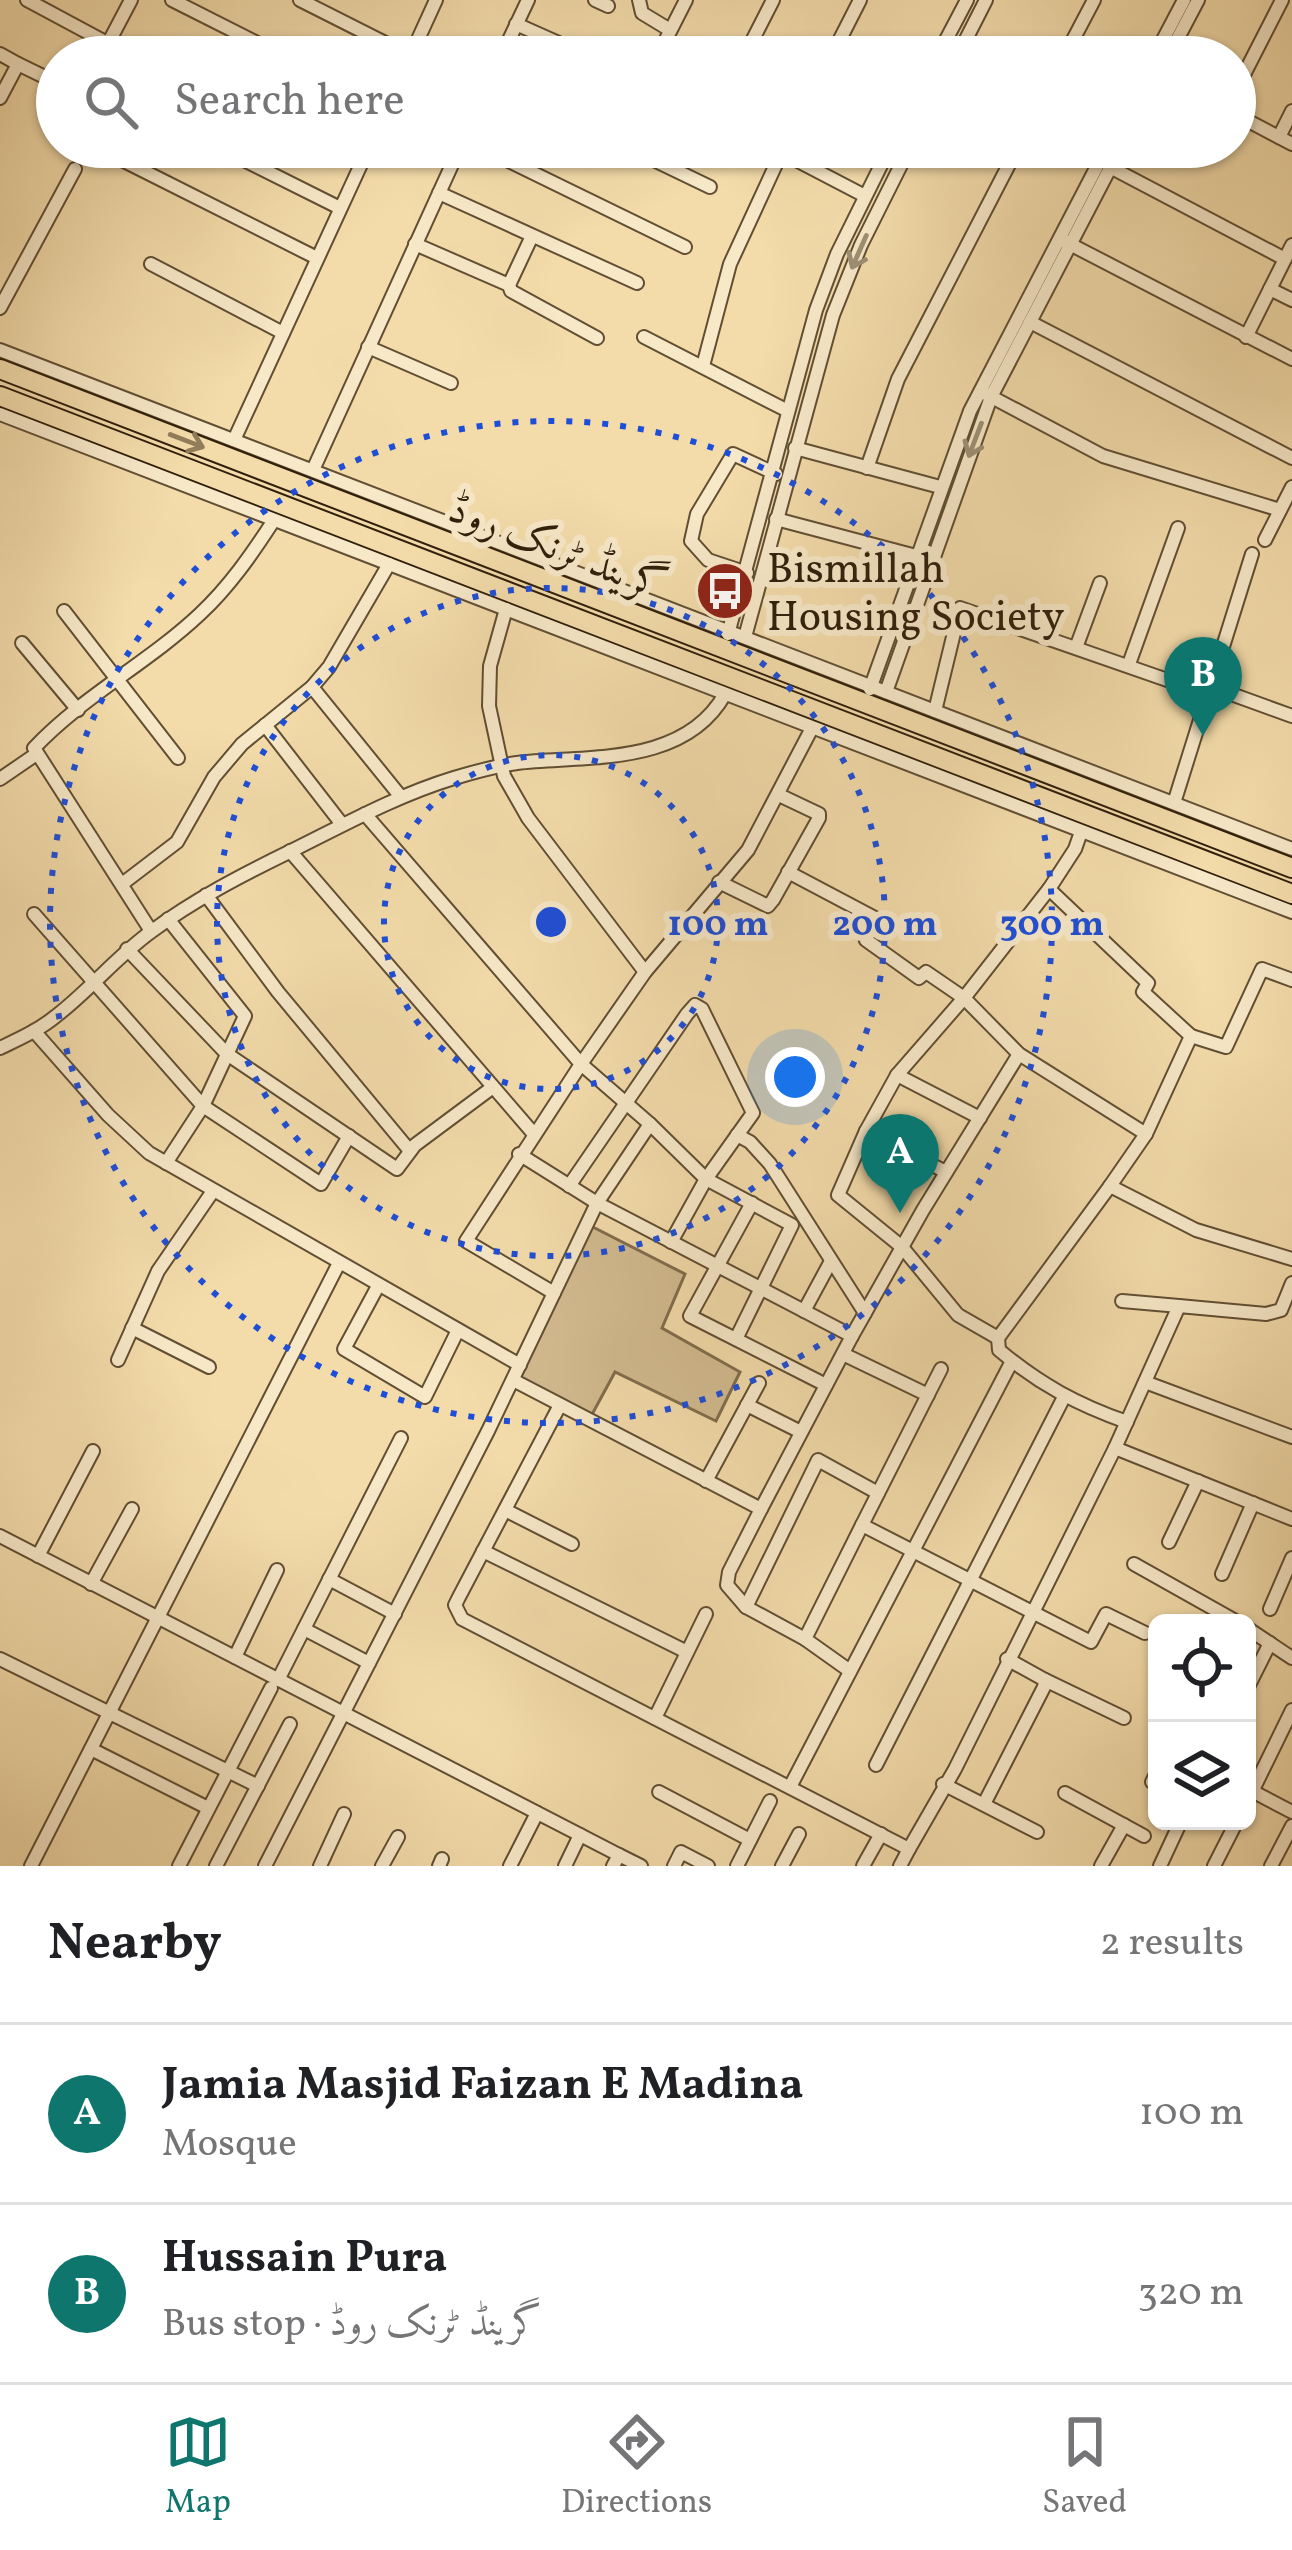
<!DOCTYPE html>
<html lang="en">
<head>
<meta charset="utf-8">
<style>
  body { margin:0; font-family:Vollkorn,Amiri,serif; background:#f2f2f2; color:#202124 }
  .controls { position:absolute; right:36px; bottom:36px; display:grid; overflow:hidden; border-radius:18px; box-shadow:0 3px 9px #0004 }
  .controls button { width:108px; height:108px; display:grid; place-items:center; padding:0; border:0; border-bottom:3px solid #e0e0e0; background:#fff; color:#202124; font:60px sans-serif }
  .you { position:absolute; left:795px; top:1077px; width:42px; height:42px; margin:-30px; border:9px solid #fff; border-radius:50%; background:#1a73e8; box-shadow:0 0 0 18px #1a73e833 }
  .badge { display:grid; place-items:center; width:78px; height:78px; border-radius:50%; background:#0f766e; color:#fff; font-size:39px; font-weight:700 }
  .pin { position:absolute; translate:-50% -99px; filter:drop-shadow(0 3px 6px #0008) }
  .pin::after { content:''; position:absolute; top:63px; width:42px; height:36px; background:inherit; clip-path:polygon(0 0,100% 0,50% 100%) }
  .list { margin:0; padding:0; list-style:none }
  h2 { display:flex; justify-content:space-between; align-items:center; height:156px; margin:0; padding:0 48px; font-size:51px }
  h2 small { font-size:39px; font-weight:400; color:#757577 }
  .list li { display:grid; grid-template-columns:78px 1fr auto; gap:36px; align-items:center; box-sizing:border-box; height:180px; padding:0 48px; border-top:3px solid #e0e0e0 }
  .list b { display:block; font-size:45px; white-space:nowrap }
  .list p { margin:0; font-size:39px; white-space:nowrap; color:#757577 }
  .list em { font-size:39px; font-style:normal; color:#757577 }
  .icon { flex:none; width:66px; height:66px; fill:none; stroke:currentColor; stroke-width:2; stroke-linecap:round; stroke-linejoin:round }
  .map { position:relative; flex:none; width:1292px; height:1866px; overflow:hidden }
  .search { position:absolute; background:#fff; box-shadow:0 3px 9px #0004; left:36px; right:36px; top:36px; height:132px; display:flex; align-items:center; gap:30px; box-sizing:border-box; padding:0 42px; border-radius:66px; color:#757577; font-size:45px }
  .sheet { height:516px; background:#fff }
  nav { display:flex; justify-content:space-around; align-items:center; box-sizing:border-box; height:168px; border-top:3px solid #e0e0e0; background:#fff; font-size:33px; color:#757577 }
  nav a { display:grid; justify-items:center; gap:6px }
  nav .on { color:#0f766e }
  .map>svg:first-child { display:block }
  .green { fill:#d2bb8f; stroke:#816d4d; stroke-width:3 }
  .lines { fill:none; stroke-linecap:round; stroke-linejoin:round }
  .minor-casing { stroke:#614e33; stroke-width:16 }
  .highway-casing { stroke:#301f0b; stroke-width:22 }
  .minor { stroke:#f7e8c8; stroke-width:12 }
  .highway { stroke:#f3dbaa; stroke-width:18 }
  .oneway { stroke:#9d8e73 }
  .oneway2 { stroke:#927d5a }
  .ring { fill:none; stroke:#1d4ed8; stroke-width:6; stroke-dasharray:6 12 }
  .labels { text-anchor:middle; stroke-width:12; stroke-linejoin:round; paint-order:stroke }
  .street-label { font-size:42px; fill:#301f0b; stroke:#f7e8c8 }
  .poi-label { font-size:42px; fill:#301f0b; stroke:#f7e8c8; text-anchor:start }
  .centre { fill:#1d4ed8; stroke:#f7e8c8; stroke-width:6 }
  .ring-label { font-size:36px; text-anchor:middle; font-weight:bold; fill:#1d4ed8; stroke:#f7e8c8; stroke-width:12; stroke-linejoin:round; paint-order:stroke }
</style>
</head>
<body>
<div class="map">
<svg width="1292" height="1866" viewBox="0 0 1292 1866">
  <rect width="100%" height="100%" fill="#f3dbaa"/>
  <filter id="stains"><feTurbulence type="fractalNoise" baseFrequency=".00167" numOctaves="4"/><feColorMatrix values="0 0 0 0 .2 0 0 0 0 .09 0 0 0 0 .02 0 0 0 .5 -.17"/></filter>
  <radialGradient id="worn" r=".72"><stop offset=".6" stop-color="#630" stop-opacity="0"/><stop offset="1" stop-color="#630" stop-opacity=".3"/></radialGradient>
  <polygon class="green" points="587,1224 685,1274 662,1328 740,1372 716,1421 615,1372 589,1420 513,1380"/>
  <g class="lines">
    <g class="minor-casing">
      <g id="minor">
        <polyline points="27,0 109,44"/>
        <polyline points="172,0 285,57"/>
        <polyline points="300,0 411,56"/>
        <polyline points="595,0 608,6"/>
        <polyline points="639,0 642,13 670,30"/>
        <polyline points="516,24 590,57"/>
        <polyline points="0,54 18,64 0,98"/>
        <polyline points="101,57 131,0"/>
        <polyline points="410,57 436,0"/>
        <polyline points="501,57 528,0"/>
        <polyline points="657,57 686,0"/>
        <polyline points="744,57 773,0"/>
        <polyline points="831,57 860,0"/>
        <polyline points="937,57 967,0"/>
        <polyline points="957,57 986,0"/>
        <polyline points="1064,57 1094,0"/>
        <polyline points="1154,57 1184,0"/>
        <polyline points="1168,57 1198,0"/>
        <polyline points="18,64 57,83"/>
        <polyline points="1235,92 1282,0"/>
        <polyline points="1235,114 1292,144"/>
        <polyline points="1279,137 1292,111"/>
        <polyline points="218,147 340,208"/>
        <polyline points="343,147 364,157"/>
        <polyline points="480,147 685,247"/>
        <polyline points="627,147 710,187"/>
        <polyline points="771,147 865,196"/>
        <polyline points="1071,147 1099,162"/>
        <polyline points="116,157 317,258"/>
        <polyline points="1110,167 1285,259"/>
        <polyline points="439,193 637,283"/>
        <polyline points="1064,241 1292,359"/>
        <polyline points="415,244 509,285 511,291 597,338"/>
        <polyline points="151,264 283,333"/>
        <polyline points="509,285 532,236"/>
        <polyline points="1270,289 1292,300"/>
        <polyline points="0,308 75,169"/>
        <polyline points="1030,322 1292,458"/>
        <polyline points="644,337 788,411"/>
        <polyline points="1246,337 1292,245"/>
        <polyline points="368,347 451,383"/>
        <polyline points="0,350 1292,849"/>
        <polyline points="703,366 730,264 784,147"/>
        <polyline points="986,394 1103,456 1280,510"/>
        <polyline points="0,414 1292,912"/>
        <polyline points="234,440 369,147"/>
        <polyline points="795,448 940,487"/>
        <polyline points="867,468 898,379 1018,147"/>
        <polyline points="313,470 460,147"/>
        <polyline points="776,519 916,556"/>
        <polyline points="1265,540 1292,487"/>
        <polyline points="747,573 708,560 691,541 697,514 733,454 776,474"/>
        <polyline points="506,609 490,666 489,706 504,776 528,818 645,972"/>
        <polyline points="64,611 178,758"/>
        <polyline points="728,634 816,310 837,254 890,147"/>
        <polyline points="745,637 833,315 861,245 910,147"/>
        <polyline points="22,643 78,710"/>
        <polyline points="1077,645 1100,583"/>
        <polyline points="1129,664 1178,528"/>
        <polyline points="312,687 401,797"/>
        <polyline points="870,689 970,411 1107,147"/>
        <polyline points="886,692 991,397 1121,147"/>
        <polyline points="935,711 960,608 1196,690 1212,687 1292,716"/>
        <polyline points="265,725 341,823"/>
        <polyline points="0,779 35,755"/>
        <polyline points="1174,803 1252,554"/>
        <polyline points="365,814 581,1064 466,1241 554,1293"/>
        <polyline points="1081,832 1075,849 1049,889 1148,983 1143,992 1191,1036 1146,1134 1110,1186 1196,1230 1292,1259"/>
        <polyline points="290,851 533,1133"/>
        <polyline points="788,872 875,918 866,940 919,978 926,972 964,998 897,1075 866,1131 838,1195 902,1247 958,1315 998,1338 1110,1186"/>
        <polyline points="719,882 768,906 773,900 819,818 819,814 779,795"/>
        <polyline points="122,884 177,842 214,777 242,744 312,687 329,667 389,564"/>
        <polyline points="1049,889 964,998 1019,1054 1146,1134"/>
        <polyline points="206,895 278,992 410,1151"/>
        <polyline points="34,914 203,1106 321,1184 349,1136"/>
        <path d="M151,931l-117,-183c49,-52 114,-85 166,-134 29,-27 52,-60 74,-94"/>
        <polyline points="127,949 227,1054 397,1169 415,1145 493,1087"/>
        <polyline points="34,1031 108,1115 149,1153 520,1365"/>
        <polyline points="1191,1036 1226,1047 1262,969 1292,980"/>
        <path d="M0,1048c19,-9 39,-18 56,-32 34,-26 61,-60 96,-85 42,-31 88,-55 135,-78 55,-27 108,-57 167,-75 20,-6 42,-12 63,-15 70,-8 167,4 208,-69"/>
        <polyline points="897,1075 980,1118"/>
        <polyline points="650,1124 706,1179 792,1225 736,1339"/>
        <polyline points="866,1131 946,1172"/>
        <polyline points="737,1135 750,1142 770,1164 865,1313"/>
        <polyline points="519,1154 597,1203 852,1336 923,1210 1019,1054"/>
        <polyline points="166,1163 203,1106 245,1016 168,919"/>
        <polyline points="569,1186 687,1014 695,1005 702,1009 753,1113 706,1179 671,1242"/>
        <polyline points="752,1203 690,1316 826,1385"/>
        <polyline points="1292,1283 1281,1310 1266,1314 1179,1306 1115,1448 1292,1519"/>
        <polyline points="378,1286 344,1349 425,1397 458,1330"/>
        <polyline points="1122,1301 1179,1306"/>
        <polyline points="804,1311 831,1261"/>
        <polyline points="132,1328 209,1367"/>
        <path d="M998,1338l1,12c40,34 79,55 128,72"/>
        <polyline points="843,1354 928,1395"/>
        <polyline points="118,1360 158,1271 213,1191"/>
        <polyline points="941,1369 862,1525 1091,1642 1106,1614 1145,1633"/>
        <polyline points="513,1380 761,1509 852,1336"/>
        <polyline points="1145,1382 1292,1437"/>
        <polyline points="560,1405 459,1597 455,1605 462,1619 909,1849 955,1769 1115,1448"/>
        <polyline points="747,1405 801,1432"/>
        <polyline points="706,1481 759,1383"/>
        <polyline points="761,1509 729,1572 727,1585 746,1607 805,1639"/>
        <polyline points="505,1510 572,1544"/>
        <polyline points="0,1536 619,1855"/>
        <polyline points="1169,1542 1198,1481"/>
        <polyline points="483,1551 687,1652"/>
        <polyline points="38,1556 93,1451"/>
        <polyline points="1134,1564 1239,1623"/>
        <polyline points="1222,1574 1253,1503"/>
        <polyline points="329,1579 395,1614"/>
        <polyline points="91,1584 132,1509"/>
        <polyline points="746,1607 818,1460 878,1493"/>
        <polyline points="1270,1609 1292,1558"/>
        <polyline points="1247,1628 1292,1658"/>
        <polyline points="304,1629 369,1663"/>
        <polyline points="235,1657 277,1570"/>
        <polyline points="0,1659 258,1786"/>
        <polyline points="850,1671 805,1639 862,1525"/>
        <polyline points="278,1680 401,1438"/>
        <polyline points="1045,1680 1124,1718"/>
        <polyline points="1247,1689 1270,1643"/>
        <polyline points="655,1718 706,1614"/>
        <polyline points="91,1749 208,1808"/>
        <polyline points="876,1765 1064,1397"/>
        <polyline points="1157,1772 1152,1782 1157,1784"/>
        <polyline points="943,1784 1037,1832"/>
        <polyline points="790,1787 1012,1361"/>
        <polyline points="1252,1791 1292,1812"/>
        <polyline points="659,1792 750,1840"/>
        <polyline points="1065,1793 1144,1836"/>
        <polyline points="1247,1802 1292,1710"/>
        <polyline points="984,1804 1044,1687 1045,1680 1007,1659"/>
        <polyline points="31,1866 339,1263"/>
        <polyline points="179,1866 271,1688"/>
        <polyline points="216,1866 290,1724"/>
        <polyline points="265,1866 488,1431 597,1203 650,1124 581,1064 645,972 748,850 812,728"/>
        <polyline points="320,1866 344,1814"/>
        <polyline points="382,1866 398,1837"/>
        <polyline points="439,1866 442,1859"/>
        <polyline points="510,1866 537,1813"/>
        <polyline points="565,1866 580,1835"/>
        <polyline points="613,1866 619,1855 641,1866"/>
        <polyline points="674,1866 681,1852 708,1866"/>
        <polyline points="737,1866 770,1801"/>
        <polyline points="782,1866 799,1834"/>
        <polyline points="863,1866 881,1834"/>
        <polyline points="900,1866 909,1849"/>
        <polyline points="1101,1866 1124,1825"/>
        <polyline points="1160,1866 1181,1821"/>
        <polyline points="1214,1866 1237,1821"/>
        <polyline points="1271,1866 1292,1826"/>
      </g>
    </g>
    <g class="highway-casing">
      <g id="highway">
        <polyline points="0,369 1292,868"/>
        <polyline points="0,396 1292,894"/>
      </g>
    </g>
    <use href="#minor" class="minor"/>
    <use href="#highway" class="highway"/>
  </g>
  <defs><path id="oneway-shaft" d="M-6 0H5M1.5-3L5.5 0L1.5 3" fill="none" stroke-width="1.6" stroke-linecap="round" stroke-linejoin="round" transform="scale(3)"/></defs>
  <g class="oneway">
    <use href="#oneway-shaft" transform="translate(859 252) rotate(114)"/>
    <use href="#oneway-shaft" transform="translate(975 440) rotate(111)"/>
  </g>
  <use class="oneway2" href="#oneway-shaft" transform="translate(187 441) rotate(21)"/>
  <g class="ring">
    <circle cx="551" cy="922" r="167"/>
    <circle cx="551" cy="922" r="334"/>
    <circle cx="551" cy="922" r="501"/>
  </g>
  <defs>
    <g id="bus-disc" transform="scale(3)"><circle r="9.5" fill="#8f2418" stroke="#f7e8c8"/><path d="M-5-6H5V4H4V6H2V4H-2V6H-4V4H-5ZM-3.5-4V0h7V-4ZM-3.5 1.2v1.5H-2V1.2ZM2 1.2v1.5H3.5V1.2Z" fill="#fff"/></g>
  </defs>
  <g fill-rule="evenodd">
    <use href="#bus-disc" x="725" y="591"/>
  </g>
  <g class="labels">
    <g class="street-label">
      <text transform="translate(558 546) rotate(21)" y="15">گرینڈ ٹرنک روڈ</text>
    </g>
    <g class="poi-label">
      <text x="767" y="582">Bismillah<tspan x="767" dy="48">Housing Society</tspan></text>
    </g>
  </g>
  <circle cx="551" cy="922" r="18" class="centre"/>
  <g class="ring-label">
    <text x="718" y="935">100 m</text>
    <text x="885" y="935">200 m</text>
    <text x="1052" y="935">300 m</text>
  </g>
  <rect width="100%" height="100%" filter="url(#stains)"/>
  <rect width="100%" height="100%" fill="url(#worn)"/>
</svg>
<div class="controls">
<button><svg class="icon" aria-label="locate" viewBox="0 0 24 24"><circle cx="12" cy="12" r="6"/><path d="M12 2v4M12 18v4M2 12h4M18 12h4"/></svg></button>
<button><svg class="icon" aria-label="layers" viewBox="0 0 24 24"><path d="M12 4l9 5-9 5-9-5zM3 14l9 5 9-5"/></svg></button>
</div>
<div class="you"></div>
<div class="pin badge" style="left:900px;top:1213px">A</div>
<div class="pin badge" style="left:1203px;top:736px">B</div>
<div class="search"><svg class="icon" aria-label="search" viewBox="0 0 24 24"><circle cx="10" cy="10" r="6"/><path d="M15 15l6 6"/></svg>Search here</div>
</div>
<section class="sheet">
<h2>Nearby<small>2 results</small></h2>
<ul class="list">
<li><span class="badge">A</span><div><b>Jamia Masjid Faizan E Madina</b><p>Mosque</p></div><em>100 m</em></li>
<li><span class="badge">B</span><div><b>Hussain Pura</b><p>Bus stop · گرینڈ ٹرنک روڈ</p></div><em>320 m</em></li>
</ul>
</section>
<nav>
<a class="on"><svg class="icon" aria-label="map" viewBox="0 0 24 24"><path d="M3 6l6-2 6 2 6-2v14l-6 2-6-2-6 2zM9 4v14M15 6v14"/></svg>Map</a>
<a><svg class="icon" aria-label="directions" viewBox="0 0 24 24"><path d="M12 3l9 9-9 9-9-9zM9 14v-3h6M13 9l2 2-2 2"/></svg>Directions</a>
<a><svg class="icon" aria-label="saved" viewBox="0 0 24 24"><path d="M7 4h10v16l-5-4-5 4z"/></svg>Saved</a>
</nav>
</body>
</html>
